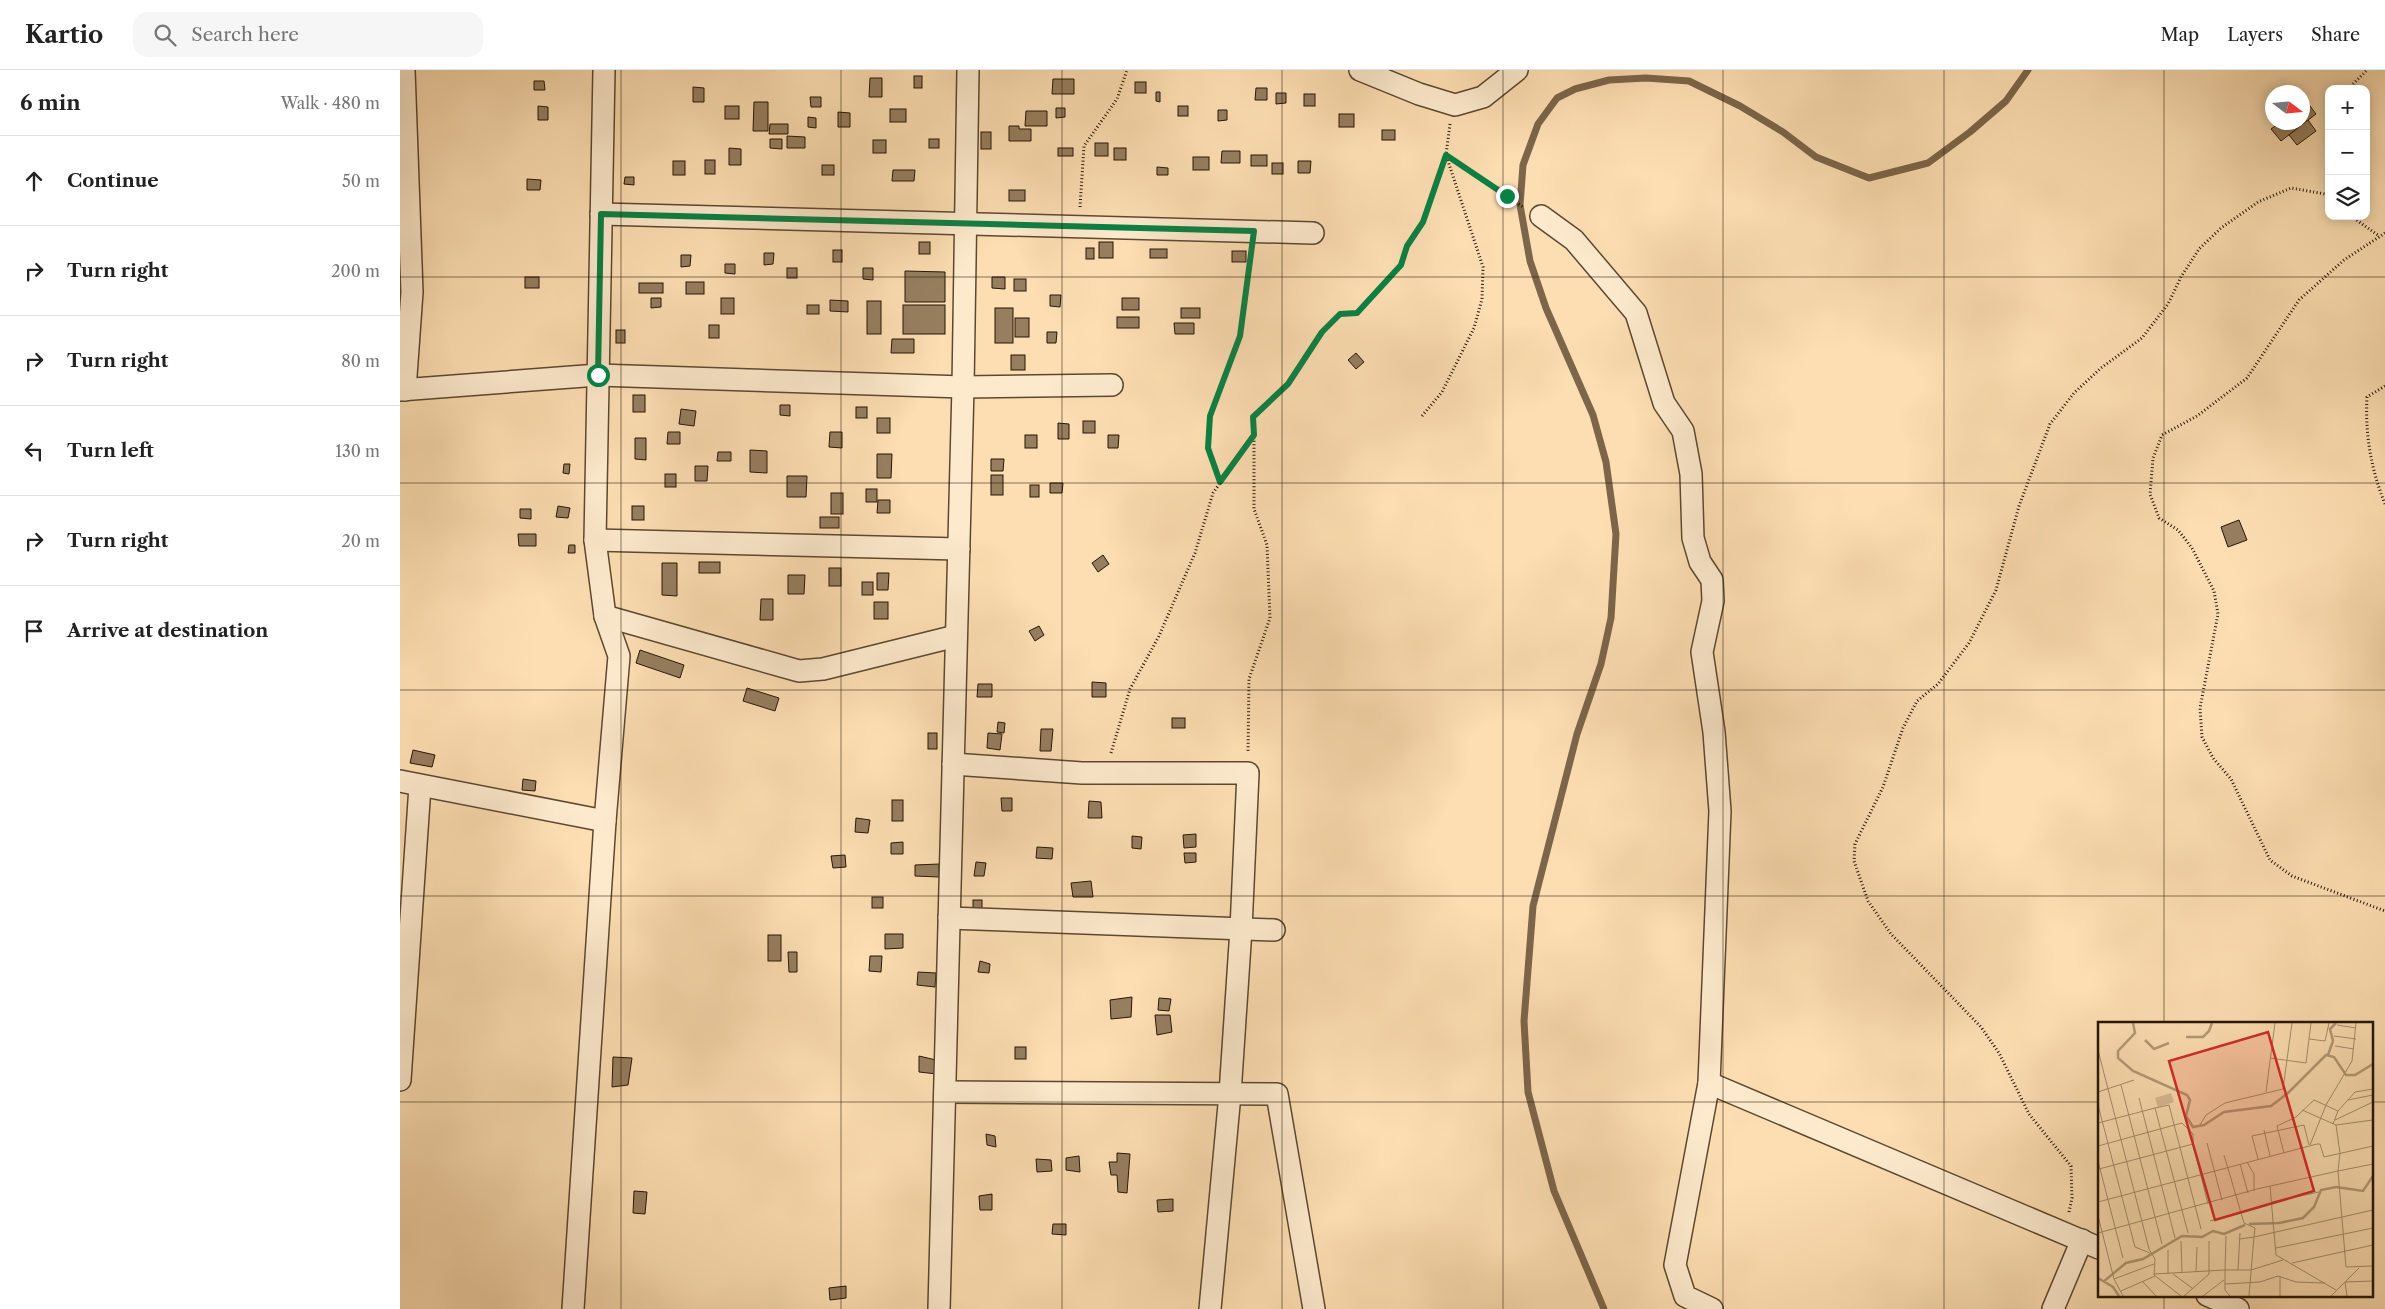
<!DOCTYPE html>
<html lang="en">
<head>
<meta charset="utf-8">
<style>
  body { margin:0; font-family:"Libre Caslon Text",serif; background:#f6f6f6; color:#222 }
  .controls { position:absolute; right:15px; top:15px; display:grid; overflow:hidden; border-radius:10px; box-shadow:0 2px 12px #0003 }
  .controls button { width:45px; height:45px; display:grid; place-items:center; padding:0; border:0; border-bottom:1px solid #e0e0e0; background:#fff; color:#222; font:25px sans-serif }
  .compass { position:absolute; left:1865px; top:15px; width:45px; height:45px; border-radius:50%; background:#fff; box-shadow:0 2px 12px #0003; rotate:106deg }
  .stop { position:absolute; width:15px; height:15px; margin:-11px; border:4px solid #0b8043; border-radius:50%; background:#fff }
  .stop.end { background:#0b8043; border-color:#fff; box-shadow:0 1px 5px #0008 }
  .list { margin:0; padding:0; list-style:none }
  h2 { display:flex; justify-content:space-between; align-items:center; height:65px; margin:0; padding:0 20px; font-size:21px }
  h2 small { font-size:16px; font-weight:400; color:#767676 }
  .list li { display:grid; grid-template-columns:32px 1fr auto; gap:15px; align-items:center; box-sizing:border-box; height:90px; padding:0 20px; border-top:1px solid #e0e0e0 }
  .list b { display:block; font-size:19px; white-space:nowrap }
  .list em { font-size:16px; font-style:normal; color:#767676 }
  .icon { flex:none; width:28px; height:28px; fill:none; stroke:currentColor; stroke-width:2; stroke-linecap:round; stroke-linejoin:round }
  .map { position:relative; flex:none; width:1985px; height:1239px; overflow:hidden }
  header { display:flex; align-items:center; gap:30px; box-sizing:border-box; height:70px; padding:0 25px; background:#fff; border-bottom:1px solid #e0e0e0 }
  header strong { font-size:24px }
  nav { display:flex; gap:28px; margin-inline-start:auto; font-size:18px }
  .search { width:350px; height:45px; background:#f6f6f6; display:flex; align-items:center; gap:12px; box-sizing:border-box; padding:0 18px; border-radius:15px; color:#767676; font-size:19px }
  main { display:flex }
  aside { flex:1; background:#fff }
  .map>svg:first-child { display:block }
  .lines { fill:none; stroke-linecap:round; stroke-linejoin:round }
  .stream { stroke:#7c6549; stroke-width:7 }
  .building { fill:#967e5f; stroke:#271605 }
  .minor-casing { stroke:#5c4830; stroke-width:24 }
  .path { stroke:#271605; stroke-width:3; stroke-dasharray:1 2.5; stroke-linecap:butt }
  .minor { stroke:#fdeacd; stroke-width:21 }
  .route { stroke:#0b8043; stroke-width:6 }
  .grid { fill:none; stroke:#271605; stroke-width:1; stroke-opacity:0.55 }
  .inset-river { fill:none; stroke:#b49a77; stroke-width:2.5 }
  .inset-road { fill:none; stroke:#a78e6d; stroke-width:1 }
  .view { fill:#d62828; fill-opacity:0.15; stroke:#d62828; stroke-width:2.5 }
  .inset-edge { fill:none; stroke:#271605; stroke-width:2.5 }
</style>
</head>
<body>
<header>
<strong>Kartio</strong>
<div class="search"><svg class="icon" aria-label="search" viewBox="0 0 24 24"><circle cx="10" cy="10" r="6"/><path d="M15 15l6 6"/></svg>Search here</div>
<nav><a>Map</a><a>Layers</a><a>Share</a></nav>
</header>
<main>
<aside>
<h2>6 min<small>Walk · 480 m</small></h2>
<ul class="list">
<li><svg class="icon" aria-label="ahead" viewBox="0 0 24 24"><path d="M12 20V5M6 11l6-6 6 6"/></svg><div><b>Continue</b></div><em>50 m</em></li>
<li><svg class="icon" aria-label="right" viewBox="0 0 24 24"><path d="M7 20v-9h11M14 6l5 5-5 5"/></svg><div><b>Turn right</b></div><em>200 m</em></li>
<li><svg class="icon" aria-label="right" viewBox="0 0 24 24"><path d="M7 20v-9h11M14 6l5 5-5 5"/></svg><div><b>Turn right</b></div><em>80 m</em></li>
<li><svg class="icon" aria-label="left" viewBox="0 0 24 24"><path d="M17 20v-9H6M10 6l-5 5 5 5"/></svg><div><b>Turn left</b></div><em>130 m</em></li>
<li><svg class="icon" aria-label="right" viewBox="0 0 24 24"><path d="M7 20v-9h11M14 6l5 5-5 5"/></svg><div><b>Turn right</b></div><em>20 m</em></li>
<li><svg class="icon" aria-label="arrive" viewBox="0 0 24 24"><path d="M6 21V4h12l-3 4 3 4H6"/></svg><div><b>Arrive at destination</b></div></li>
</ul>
</aside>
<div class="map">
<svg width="1985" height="1239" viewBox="0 0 1985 1239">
  <rect width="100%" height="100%" fill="#fcdeb2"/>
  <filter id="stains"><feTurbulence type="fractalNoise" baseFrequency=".004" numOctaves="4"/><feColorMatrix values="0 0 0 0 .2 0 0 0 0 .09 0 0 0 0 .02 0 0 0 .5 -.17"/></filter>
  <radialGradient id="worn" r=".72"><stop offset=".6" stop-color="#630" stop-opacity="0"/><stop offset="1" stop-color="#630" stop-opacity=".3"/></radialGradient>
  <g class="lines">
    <polyline class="stream" points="1204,1239 1154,1121 1128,1022 1124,951 1133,836 1177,664 1201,594 1211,548 1216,464 1206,392 1193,345 1146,238 1130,191 1120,135 1123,95 1138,54 1157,28 1175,19 1209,10 1246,8 1289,11 1340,36 1383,62 1416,87 1469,108 1528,93 1570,62 1606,31 1628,0"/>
  </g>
  <g class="building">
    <rect x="514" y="6" width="8" height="12"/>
    <polygon points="470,8 482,8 482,27 469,27"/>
    <polygon points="653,9 674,9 674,24 652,24"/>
    <polygon points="134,11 144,11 145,20 134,20"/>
    <rect x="735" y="12" width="11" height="11"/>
    <polygon points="293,17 304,18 304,32 293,32"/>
    <polygon points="856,18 867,18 867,30 855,30"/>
    <polygon points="756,22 760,22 760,32 756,31"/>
    <polygon points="876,23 886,23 886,33 876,34"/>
    <rect x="904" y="24" width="11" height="12"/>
    <polygon points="410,27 421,27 421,37 411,37"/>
    <polygon points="354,32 368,32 368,61 353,61"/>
    <polygon points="1907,32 1916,44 1881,71 1871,59 1881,52 1902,52 1902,36"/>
    <polygon points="138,36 148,37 148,50 138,50"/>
    <rect x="325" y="36" width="14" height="13"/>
    <rect x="778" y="36" width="10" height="10"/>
    <polygon points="656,38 665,38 665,47 656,48"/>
    <rect x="490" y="39" width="16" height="13"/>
    <polygon points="818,40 827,40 827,50 818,51"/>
    <polygon points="626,41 647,41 647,56 625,56"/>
    <polygon points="438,42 450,43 450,57 438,57"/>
    <rect x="939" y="44" width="15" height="13"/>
    <polygon points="408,47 416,48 416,58 408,57"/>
    <polygon points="1908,50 1916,61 1897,75 1889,65"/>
    <polygon points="370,54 388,54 388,64 369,64"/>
    <polygon points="609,56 619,56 619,59 631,59 631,71 609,71"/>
    <rect x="982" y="60" width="13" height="10"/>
    <rect x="581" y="62" width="10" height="17"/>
    <polygon points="387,66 405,67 405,78 387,78"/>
    <polygon points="370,69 382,69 382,79 370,78"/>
    <rect x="529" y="69" width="10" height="9"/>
    <rect x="473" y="70" width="13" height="13"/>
    <rect x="695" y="73" width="13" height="13"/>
    <polygon points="329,78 341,79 341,95 329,95"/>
    <rect x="658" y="78" width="15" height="8"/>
    <rect x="714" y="78" width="12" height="12"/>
    <polygon points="822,81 840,81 840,93 821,93"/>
    <rect x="851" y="85" width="16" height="11"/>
    <rect x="793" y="87" width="16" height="13"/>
    <rect x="305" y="90" width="10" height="14"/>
    <rect x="273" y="91" width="12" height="14"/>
    <polygon points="898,91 911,91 910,103 898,103"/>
    <rect x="872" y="93" width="11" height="11"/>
    <rect x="422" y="95" width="12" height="10"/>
    <polygon points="757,97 768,98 768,105 757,105"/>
    <polygon points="493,100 515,100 514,111 492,111"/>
    <polygon points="225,107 234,107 234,115 224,114"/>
    <polygon points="127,109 141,110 140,120 127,120"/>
    <rect x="609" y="120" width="16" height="11"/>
    <rect x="519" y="172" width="11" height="12"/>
    <rect x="699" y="172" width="14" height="16"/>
    <rect x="686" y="178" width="8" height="11"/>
    <rect x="750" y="179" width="17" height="9"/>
    <rect x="433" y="180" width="9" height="12"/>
    <rect x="832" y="181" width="14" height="11"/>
    <polygon points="364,183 374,183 373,194 364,195"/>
    <polygon points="281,185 291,185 290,196 281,197"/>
    <polygon points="325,194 335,194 335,204 325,203"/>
    <rect x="387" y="198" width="10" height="10"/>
    <polygon points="463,198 473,198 473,210 463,209"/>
    <polygon points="505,201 545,202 545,232 505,232"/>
    <rect x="125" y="207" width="14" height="11"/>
    <polygon points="592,207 605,207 605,219 592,218"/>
    <rect x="614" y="209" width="12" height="12"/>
    <rect x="286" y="212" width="18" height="12"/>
    <rect x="239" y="213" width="24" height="10"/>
    <polygon points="650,225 661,225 660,237 650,236"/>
    <polygon points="251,228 261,228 261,237 251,238"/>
    <rect x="321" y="228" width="13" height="16"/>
    <rect x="722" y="228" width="17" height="12"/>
    <polygon points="430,230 448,231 448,242 430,241"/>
    <rect x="467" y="231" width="14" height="33"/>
    <rect x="407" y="235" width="12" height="9"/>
    <rect x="503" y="235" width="42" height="29"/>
    <rect x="595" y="238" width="18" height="35"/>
    <rect x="781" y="238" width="19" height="10"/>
    <rect x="717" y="247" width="22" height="11"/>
    <rect x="615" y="248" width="14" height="19"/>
    <polygon points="774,253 794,253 794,264 775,264"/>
    <rect x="309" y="255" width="10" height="13"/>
    <rect x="216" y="260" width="9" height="13"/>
    <polygon points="647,262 657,262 656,273 647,273"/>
    <polygon points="492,269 514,269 514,283 491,283"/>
    <polygon points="956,283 964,292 956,299 948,290"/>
    <rect x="611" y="285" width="14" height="15"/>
    <rect x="233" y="325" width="12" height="17"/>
    <polygon points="380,335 390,335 390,346 380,345"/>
    <rect x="456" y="337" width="11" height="11"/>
    <polygon points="281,339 296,341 294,356 279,354"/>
    <rect x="477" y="348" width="13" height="15"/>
    <rect x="683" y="351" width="12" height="12"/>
    <polygon points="658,353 669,354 669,369 658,369"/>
    <polygon points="268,362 280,362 280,374 267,374"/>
    <polygon points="430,362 442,362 442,378 429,377"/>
    <rect x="625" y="365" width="12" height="13"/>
    <polygon points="708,365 719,365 718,378 708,378"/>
    <polygon points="235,368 246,368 246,390 235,389"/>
    <polygon points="350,380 367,381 367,403 350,402"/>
    <polygon points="318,382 331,382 331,391 317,391"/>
    <polygon points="477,384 492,384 491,408 477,408"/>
    <polygon points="591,389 604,389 603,401 591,401"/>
    <polygon points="164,394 170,394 169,404 163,403"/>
    <polygon points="295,396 308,396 307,411 295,411"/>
    <rect x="265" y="404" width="11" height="13"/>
    <rect x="591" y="405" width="12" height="20"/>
    <polygon points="387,406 407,406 406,427 387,427"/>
    <polygon points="650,413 663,413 662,423 650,423"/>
    <rect x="630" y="415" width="9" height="12"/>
    <rect x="466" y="419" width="11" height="13"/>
    <rect x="431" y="423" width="12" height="21"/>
    <polygon points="478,430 490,430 490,443 477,443"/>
    <polygon points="158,436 170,438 168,448 156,447"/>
    <rect x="232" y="436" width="12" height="14"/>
    <polygon points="120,439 131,439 131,449 120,448"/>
    <rect x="420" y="447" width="19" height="11"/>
    <polygon points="1839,450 1847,470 1828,477 1821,457"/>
    <polygon points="118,464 136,464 136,476 119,476"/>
    <polygon points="169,475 175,475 175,483 168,483"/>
    <polygon points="703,485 709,494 698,502 692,493"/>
    <rect x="299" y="492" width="21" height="11"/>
    <polygon points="262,493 277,493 277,526 262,525"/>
    <rect x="429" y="498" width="12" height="18"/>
    <polygon points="477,503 489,503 488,520 477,520"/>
    <polygon points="388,505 405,505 404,524 388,524"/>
    <rect x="462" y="512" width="11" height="13"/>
    <polygon points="361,529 373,529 373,550 360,550"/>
    <rect x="474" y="532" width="14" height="17"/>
    <polygon points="639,556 644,565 635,571 629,561"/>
    <polygon points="240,580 284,595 280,608 236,593"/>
    <polygon points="692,612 706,613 706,627 692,627"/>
    <polygon points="578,614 592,614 592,627 577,627"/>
    <polygon points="347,618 379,628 375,641 343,631"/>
    <rect x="772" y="648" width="13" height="10"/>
    <polygon points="598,652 605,653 604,663 597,662"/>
    <polygon points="641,659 653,659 651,681 640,681"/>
    <rect x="528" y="663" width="9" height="16"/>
    <polygon points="588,663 602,664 600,680 587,678"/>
    <polygon points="13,680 35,685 32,697 10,693"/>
    <polygon points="123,709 136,711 135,721 122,720"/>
    <polygon points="601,728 612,728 612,741 602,741"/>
    <rect x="492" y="730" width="11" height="21"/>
    <polygon points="689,731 701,732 702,748 688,748"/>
    <polygon points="456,748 470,750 468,763 455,762"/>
    <polygon points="796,764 796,777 784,778 783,765"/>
    <polygon points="732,766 742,767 741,779 732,778"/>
    <polygon points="503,772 503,784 491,784 491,773"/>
    <polygon points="637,777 653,778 652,789 636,788"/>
    <polygon points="784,783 796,783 796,792 785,793"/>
    <polygon points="445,785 446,797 433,798 431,786"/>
    <polygon points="576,792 586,793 584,806 574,806"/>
    <polygon points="539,794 539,807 515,806 515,795"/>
    <polygon points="691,811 693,827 673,827 671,813"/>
    <rect x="472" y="827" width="11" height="11"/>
    <rect x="573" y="830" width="9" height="11"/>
    <polygon points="485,864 503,864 503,878 485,879"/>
    <rect x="368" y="865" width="13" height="26"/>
    <polygon points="388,882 397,882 397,902 389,902"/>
    <polygon points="470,886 482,886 481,902 469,901"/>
    <polygon points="580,891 590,894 589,903 578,902"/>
    <polygon points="518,902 536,903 535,917 517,915"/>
    <polygon points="732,927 731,947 711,949 710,930"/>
    <polygon points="759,928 771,929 769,941 758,940"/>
    <polygon points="755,945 770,945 772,962 757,965"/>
    <rect x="615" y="977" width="11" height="12"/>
    <polygon points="519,986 536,990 537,1004 519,1002"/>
    <polygon points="213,987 232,988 228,1015 212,1017"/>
    <polygon points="586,1064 595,1066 596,1077 587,1075"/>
    <polygon points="717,1083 730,1084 727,1123 718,1122 717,1105 711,1105 709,1092 717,1092"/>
    <polygon points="679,1086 680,1102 666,1100 666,1088"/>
    <polygon points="636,1089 651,1090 652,1101 637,1102"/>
    <polygon points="234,1121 247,1122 245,1144 233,1143"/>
    <polygon points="592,1124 592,1140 580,1140 579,1126"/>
    <polygon points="773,1129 773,1141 758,1142 757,1130"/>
    <polygon points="653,1154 666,1154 666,1165 652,1164"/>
    <polygon points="446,1216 446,1228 430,1230 429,1218"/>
  </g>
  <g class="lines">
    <g class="minor-casing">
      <g id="minor">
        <polyline points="4,0 12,222 5,320"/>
        <polyline points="960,0 1019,24 1055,35 1083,27 1117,0"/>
        <polyline points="201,144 913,163"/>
        <polyline points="1141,146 1174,170 1236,243 1264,333 1283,361 1291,404 1293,468 1300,492 1312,510 1313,531 1302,582 1314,662 1320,741 1309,1013 1275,1195 1285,1226 1312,1239"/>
        <polyline points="0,320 198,305 563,317 712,315"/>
        <polyline points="195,470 559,479"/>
        <polyline points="205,546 399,601 423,599 556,566"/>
        <polyline points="553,694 682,703 848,703 841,859 830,1024 810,1239"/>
        <polyline points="0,711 205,751"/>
        <polyline points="549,848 874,860"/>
        <polyline points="0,1010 20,716"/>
        <polyline points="1309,1013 1699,1178"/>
        <polyline points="545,1022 877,1024 914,1239"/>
        <polyline points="1807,1225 1838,1239"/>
        <polyline points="173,1239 205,751 219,586 205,546 195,470 204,0"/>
        <polyline points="539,1239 563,317 568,0"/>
        <polyline points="1653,1239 1682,1170"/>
      </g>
    </g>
    <g class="path">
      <polyline points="1948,19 1967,0"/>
      <polyline points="1050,54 1046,85 1123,137"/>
      <polyline points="680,137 684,76 717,29 727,0"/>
      <polyline points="1951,146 1979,166"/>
      <polyline points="1985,163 1944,190 1899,230 1847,308 1797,346 1762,365 1753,388 1750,424 1759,448 1778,460 1792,478 1814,521 1818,544 1800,638 1802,667 1813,688 1831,709 1870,790 1892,806 1985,841"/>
      <path d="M1985,316l-18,11c-2,38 4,72 18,107"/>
      <polyline points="1022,346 1042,322 1074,258 1082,229 1083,197 1046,85"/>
      <polyline points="854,365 853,347 888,314 922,262 941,245 957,243 1001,195 1007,176 1023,152 1046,85"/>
      <polyline points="821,412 808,378 810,346 840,266 851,181"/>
      <polyline points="711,683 730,619 759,566 795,483 813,423 854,365 854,439 867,475 870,548 849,609 848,682"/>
      <polyline points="1669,1142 1672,1128 1671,1096 1629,1044 1599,983 1581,957 1491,864 1468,831 1454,791 1455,774 1483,717 1503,658 1517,631 1538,614 1569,573 1596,520 1619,436 1650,354 1674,323 1701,298 1742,268 1768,234 1781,207 1799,179 1821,158 1858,132 1891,118 1925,124 1929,127"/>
    </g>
    <use href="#minor" class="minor"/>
  </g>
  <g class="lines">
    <polyline class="route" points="198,305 201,144 854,161 840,266 810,346 808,378 820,412 854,365 853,347 888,314 922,262 940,244 957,243 1001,195 1007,176 1023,152 1046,85 1107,126"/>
  </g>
  <path class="grid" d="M221,0v1239M441,0v1239M662,0v1239M882,0v1239M1103,0v1239M1323,0v1239M1544,0v1239M1764,0v953M0,207h1985M0,413h1985M0,620h1985M0,826h1985M0,1032h1699M1971,1032h14M1764,1225v14"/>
  <g transform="translate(1698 952)">
    <rect width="275" height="275" fill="#fcdeb2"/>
    <path d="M73,71l3,9 -16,5 -3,-9z" fill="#d8bc95"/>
    <path class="inset-river" d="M35,1l2,10 -17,18v7l15,13 54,24 3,5 -4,16 7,11 11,-2 20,-13 47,-6 17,-13 38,-38 8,2 12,18h9l18,-11M88,15h17l6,-6 3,-8M47,18l9,9 15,-6M230,33l5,-14 -3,-12 6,-6M151,202l30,-1 24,-5 11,-11 7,-17 15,-3 27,4 10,-15M0,256l15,9 6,9M5,260l23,-19 17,-4 39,-23 20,1 11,-6 11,3 21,-9"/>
    <path class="inset-road" d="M239,3l19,3M236,14l22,3M211,17l16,2 4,-18M237,24l19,3M0,28l51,199 6,10 -1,16 27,21M172,36l36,5 5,-40M23,63l41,159M0,70l36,-12M168,70l9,-69M41,76l36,140M250,78l25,-5M0,83l37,142 15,6M57,86l14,-3 32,124M204,88l34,15 4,28 -2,18 35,-7M237,98l38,-18M0,101l57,-15 33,125M235,102l5,-13 17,-19 18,-3M102,103l6,-10 19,-12 58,-14 9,-66M238,103l37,-5M166,108l6,26M109,121l15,57M212,123l16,-40 26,-44 4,-38M0,124l84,-23 11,11v10l15,60M186,131l-7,-27 19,-9 18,-17 24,11M126,133l20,68 11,5 -1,9 -14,2M160,137l-6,-23 52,-11 5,20M0,139l25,97M149,140l7,12v17M142,142l8,29M1,147l94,-25M172,164l6,69 60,35M0,180l219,-58h3l4,13 49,-11M174,180l47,-10M0,194l16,63 40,-15M112,199l30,-9M0,211l159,-44 81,-18 8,96 27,-1M128,214l-1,34h26l32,-10M83,219l1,32M178,226l97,-20M70,228v24M194,241l81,-18M140,248l2,-37M98,250l1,-25M56,252l71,-4v20l5,6M75,252l19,14M182,254v20M16,257l9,17M45,260l13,14M127,262l35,-2 18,-6 18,6 29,1M23,269l34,-15M86,274l25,-22v-33M105,274l21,-16M151,274l5,-59 119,-27M233,274l28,-28M249,274l-2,-14 28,-1"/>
    <path class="view" d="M170,10l46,159 -99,29 -46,-159z"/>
    <rect width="275" height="275" class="inset-edge"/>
  </g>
  <rect width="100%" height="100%" filter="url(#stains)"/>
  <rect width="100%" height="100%" fill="url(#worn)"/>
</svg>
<div class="controls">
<button>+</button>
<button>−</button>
<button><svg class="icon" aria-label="layers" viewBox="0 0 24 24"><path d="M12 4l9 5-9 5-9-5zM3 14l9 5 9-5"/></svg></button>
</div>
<svg class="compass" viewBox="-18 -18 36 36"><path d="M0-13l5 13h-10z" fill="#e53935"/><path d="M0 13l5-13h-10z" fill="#767676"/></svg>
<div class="stop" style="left:198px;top:305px"></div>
<div class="stop end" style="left:1107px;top:126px"></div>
</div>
</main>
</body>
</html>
